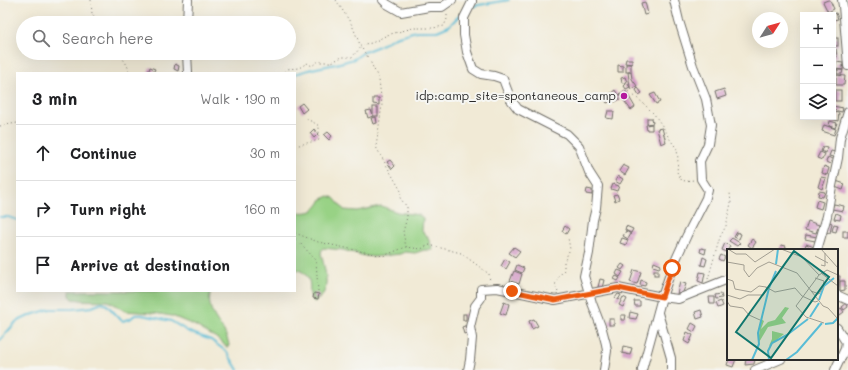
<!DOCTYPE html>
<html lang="en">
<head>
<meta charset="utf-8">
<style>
  body { margin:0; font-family:Mali,sans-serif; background:#f2f2f2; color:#202124 }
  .controls { position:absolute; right:12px; top:12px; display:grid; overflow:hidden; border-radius:0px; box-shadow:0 4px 16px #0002 }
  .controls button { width:36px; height:36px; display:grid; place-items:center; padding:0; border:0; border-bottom:1px solid #e0e0e0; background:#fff; color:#202124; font:20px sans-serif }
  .compass { position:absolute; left:752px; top:12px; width:36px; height:36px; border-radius:50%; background:#fff; box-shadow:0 4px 16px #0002; rotate:54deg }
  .stop { position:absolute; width:12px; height:12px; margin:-9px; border:3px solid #ea580c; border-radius:50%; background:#fff }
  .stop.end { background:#ea580c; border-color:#fff; box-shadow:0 1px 4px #0008 }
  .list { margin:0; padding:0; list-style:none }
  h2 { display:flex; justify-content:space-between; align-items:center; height:52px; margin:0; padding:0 16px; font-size:17px }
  h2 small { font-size:13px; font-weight:400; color:#757577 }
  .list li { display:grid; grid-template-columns:26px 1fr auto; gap:12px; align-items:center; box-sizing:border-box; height:56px; padding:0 16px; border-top:1px solid #e0e0e0 }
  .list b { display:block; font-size:15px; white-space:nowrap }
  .list em { font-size:13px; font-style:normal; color:#757577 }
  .icon { flex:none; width:22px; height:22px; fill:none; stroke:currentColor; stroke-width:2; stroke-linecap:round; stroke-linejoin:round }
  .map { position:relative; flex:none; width:848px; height:370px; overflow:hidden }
  .search { position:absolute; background:#fff; box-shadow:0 4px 16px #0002; left:16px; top:16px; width:280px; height:44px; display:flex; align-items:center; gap:10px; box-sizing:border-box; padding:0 14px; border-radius:22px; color:#757577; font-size:15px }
  .panel { position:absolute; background:#fff; box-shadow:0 4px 16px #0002; left:16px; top:72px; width:280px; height:220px; border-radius:0px }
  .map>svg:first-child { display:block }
  .green { fill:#98d285; stroke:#627e58 }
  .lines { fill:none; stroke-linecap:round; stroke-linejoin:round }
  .stream { stroke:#58bcd6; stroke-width:2 }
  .building { fill:#d39cc6 }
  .minor-casing { stroke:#706e67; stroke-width:10 }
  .path { stroke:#706e67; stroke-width:1; stroke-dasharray:1 3; stroke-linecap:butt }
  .minor { stroke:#fff; stroke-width:8 }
  .route { stroke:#ea580c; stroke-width:5 }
  .poi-dot { fill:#b5179e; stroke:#f6f6f2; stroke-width:1.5 }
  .labels { text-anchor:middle; stroke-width:4; stroke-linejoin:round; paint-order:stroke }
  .poi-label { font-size:12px; fill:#2b2b2b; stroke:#f6f6f2; text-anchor:end }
  .inset-river { fill:none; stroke:#58bcd6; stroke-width:2 }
  .inset-road { fill:none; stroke:#a29e92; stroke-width:1 }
  .view { fill:#0f766e; fill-opacity:0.15; stroke:#0f766e; stroke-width:2 }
  .inset-edge { fill:none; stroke:#2b2b2b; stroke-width:2 }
</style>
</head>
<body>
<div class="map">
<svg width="848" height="370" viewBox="0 0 848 370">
  <rect width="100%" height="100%" fill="#f6f6f2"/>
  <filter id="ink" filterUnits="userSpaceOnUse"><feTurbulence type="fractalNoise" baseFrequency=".025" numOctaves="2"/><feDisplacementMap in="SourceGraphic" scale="8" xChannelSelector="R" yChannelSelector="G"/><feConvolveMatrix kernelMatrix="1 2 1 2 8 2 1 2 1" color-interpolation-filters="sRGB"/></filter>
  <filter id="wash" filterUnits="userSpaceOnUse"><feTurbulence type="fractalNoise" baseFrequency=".012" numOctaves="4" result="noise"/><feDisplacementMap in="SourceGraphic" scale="16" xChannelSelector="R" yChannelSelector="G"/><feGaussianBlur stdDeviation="0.9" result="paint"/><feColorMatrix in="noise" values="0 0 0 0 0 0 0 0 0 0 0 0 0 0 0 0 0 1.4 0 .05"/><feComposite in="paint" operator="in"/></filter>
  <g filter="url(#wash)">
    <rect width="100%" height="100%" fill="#f1ead6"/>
    <g class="green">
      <path d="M329,196l5,2 10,12 13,1 24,-5 16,6 22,3 4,3 -1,13 5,5 6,14h-9l-9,3 -10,-1 -5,2 -26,3 -9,-1 -22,-6 -20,-2 -1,1 -1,4c4,18 12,39 -7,49 -9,-8 1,-20 -10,-29 -2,-2 -6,-3 -9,-4v-57c14,1 20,1 27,-13z"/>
      <path d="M70,291h141c-5,16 4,27 13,40 2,5 5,10 5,15l-1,1h-1l-12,-10 -6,-3 -13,-8 -24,-10 -19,-3 -28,-2 -17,-10 -27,-1 -8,-1 -3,-3z"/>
    </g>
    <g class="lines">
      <g class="stream">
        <polyline points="473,6 509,0"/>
        <polyline points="295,74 312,69 336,64 354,59 364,52 379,46 395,37 416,31 437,31 449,26 465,10"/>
        <polyline points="0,217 8,217 17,220"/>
        <polyline points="0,340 16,322 31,315 50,309 73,309 92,307 102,303 107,305 122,321 130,319 135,315 142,315 171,321 189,332 211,340 227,352 238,370"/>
      </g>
    </g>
    <g id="blocks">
      <g class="building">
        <polygon points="828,0 830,0 834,9 828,12 823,2"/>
        <polygon points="645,2 648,14 644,15 641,3"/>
        <polygon points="836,13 838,19 833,20 833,15 828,15"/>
        <rect x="833" y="38" width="5" height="8"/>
        <polygon points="836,49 837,57 833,58 833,50"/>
        <polygon points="626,59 632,59 632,64 625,63"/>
        <polygon points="836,62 843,63 843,70 835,69"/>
        <polygon points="175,64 179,66 178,71 174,69"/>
        <rect x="626" y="64" width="5" height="8"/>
        <polygon points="618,65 623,66 623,72 618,72"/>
        <polygon points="150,67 155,69 153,73 148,73"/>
        <polygon points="837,70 843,70 842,74 837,74"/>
        <polygon points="628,72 631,72 632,79 637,86 631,89 630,87 626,89 624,86 627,83 630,87"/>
        <polygon points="836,75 845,76 844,85 836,85"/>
        <polygon points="625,77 627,82 622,83 621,78"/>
        <polygon points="638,88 642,93 639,95 636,90"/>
        <polygon points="724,89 726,96 717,99 715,92"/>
        <polygon points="615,90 620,99 615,102 612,98 614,97 611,93"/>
        <polygon points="625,90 635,107 631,110 619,94"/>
        <rect x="835" y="90" width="6" height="11"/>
        <polygon points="655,93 660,102 656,104 650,95"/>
        <polygon points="608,95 611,101 607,103 604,97"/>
        <polygon points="373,98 379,98 379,105 373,104"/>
        <polygon points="302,103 307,109 302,113 298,106"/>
        <polygon points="833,106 843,108 842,112 833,110"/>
        <rect x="373" y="107" width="5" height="9"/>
        <polygon points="371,110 373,116 368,118 366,111"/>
        <polygon points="608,111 614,111 613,119 606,118"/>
        <polygon points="833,112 839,113 838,121 831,119 831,117 833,117"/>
        <polygon points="376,117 377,123 373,124 371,118"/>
        <polygon points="647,118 652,118 653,123 647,124"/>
        <polygon points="830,121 837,123 835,128 829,126"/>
        <polygon points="652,124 652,130 647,130 646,125"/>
        <polygon points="824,125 836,129 834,135 822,131"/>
        <polygon points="662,128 666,142 661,144 657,129"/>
        <polygon points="314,129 318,134 314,138 310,133"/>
        <polygon points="328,132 332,136 329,140 324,135"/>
        <polygon points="823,147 827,148 826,153 821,151"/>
        <polygon points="831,151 835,152 833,157 829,156"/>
        <polygon points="820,152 825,154 822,160 817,158"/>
        <polygon points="828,157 832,159 830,164 826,162"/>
        <polygon points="390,160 395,166 392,169 387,162"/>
        <polygon points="623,165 629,168 625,175 619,171"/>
        <polygon points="824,166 829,168 827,175 822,173"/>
        <polygon points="618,176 623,179 620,184 615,181"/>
        <polygon points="821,177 826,178 822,189 818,187"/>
        <polygon points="836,181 845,184 843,190 835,187"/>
        <polygon points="613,184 619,186 617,191 611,189"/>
        <polygon points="587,189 592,190 592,195 586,194"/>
        <polygon points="819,191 825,192 823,197 818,196"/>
        <polygon points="617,194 619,199 615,201 613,195"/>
        <polygon points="817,200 823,202 821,209 815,207"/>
        <polygon points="834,204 844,206 843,211 832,209"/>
        <polygon points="836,213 841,215 840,220 834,219"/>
        <polygon points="808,221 819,225 816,233 805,230"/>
        <polygon points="827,221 832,223 830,233 824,232"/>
        <polygon points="834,224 838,225 836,232 832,231"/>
        <polygon points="565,226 569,229 566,234 562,231"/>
        <polygon points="626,226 633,229 631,233 625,230"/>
        <polygon points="626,231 631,234 628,239 623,236"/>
        <rect x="843" y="231" width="5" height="6"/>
        <polygon points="737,232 741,234 739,239 734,237"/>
        <polygon points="806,235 817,237 815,241 805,239"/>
        <polygon points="622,238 628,240 626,245 620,243"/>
        <polygon points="732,238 740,243 737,246 729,241"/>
        <polygon points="752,239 756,242 752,248 748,245"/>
        <polygon points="725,243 730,246 727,252 722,250"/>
        <polygon points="806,244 814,247 814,250 804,250"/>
        <polygon points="781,245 786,246 785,250 780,249"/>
        <polygon points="514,247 520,251 515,257 509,253"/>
        <polygon points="701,248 706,249 705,254 700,252"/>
        <polygon points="721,255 725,257 723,261 719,259"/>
        <polygon points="703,257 707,259 705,266 701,265"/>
        <polygon points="505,259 510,262 506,269 501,266"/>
        <polygon points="654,262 661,265 659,268 653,266"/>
        <polygon points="622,264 625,266 622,270 619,268"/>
        <polygon points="517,265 524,268 522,273 515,270"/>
        <polygon points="618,270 623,272 620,277 616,274"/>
        <polygon points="634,270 641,272 637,284 630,282"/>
        <rect x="654" y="270" width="4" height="5"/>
        <polygon points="514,271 522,274 519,284 510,281"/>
        <polygon points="700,272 705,273 703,283 698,281"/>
        <polygon points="616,276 620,278 618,281 614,279"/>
        <polygon points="837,276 840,276 838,291 837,291"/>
        <polygon points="600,279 604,280 602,288 598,287"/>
        <polygon points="641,280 646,282 645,286 640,285"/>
        <polygon points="840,281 845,281 845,290 840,291"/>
        <polygon points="680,282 686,284 682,295 677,294"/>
        <polygon points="314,293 319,294 318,299 313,298"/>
        <polygon points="618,294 621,295 618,300 615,298"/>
        <polygon points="721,294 722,298 716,299 715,295"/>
        <polygon points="623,297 627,299 623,307 619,305"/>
        <polygon points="709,297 714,297 714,304 710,304"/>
        <polygon points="634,301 640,301 640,306 635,306"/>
        <polygon points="721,301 723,306 718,308 716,303"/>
        <polygon points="504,302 509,304 506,315 500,313"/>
        <polygon points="847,303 848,307 844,310 842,307"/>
        <polygon points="841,308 844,312 837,317 837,311"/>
        <polygon points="701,310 703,317 697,319 695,312"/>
        <polygon points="630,312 638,314 636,319 629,318"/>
        <rect x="463" y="314" width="3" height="6"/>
        <polygon points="621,315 626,315 625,320 621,320"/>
        <polygon points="534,319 538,326 532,329 529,321"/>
        <rect x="609" y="319" width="5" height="6"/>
        <polygon points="692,323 697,326 694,332 689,329"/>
        <polygon points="467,325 469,332 464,334 462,327"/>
        <polygon points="687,332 693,335 689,344 684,341"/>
        <polygon points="623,346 632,348 630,355 622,353"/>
        <polygon points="729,359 736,359 733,367 727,365"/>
        <polygon points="746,359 755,359 754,364 745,365"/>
      </g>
    </g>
  </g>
  <g filter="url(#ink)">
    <use href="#blocks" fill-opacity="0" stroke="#706e67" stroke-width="1"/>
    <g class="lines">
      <g class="minor-casing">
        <g id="minor">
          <polyline points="383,0 387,4 401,12 429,7 442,7 452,0"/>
          <polyline points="472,0 472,2 464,18 464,35 467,52 473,69 481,74 494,76 503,79 511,100 518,109 567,134 579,146 589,172 598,186 596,208 593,220 589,253 584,276 592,303 602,329 606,344 607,351 604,370"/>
          <polyline points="842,0 843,6 848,66"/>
          <polyline points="187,23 188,0"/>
          <polyline points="187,53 188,73"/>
          <polyline points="817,250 827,216 832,186 838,158 840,138 848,112"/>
          <polyline points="837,295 848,300"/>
          <polyline points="658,313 671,358 671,370"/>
          <polyline points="468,370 470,360 472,338 470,327 475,306 481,298 481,289 497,288 555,300 618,288 662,297 678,299 728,279"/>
          <polyline points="642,370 662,297 672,268 687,235 706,198 708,190 701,179 700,161 708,144 711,125 706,99 693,66 679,21 674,0"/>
          <polyline points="755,370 781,359"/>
          <polyline points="835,370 845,349 846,342 837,328"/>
        </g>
      </g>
      <g class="path">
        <polyline points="91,0 92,14 98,23"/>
        <polyline points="336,0 352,25 361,47 369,59 379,80 382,105 376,147 401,191 400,198 407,207 407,217 403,232 406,247"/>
        <polyline points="119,53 127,65 130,73"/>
        <polyline points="282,73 286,69 299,68 307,63 312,66 317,62 332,62 342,57 352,57 364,44 372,43 387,35 413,28 433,28 444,26 447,19 447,12"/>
        <polyline points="628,91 643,103 654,114 663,127 669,138 677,149 678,159 677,172 682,181 694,180"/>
        <polyline points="0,126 17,123"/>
        <polyline points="295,146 319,140 319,126 313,122 306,119"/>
        <polyline points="295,233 318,242 383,256 406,247 421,249 429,245 461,253 489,274 490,282"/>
        <polyline points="295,239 298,241 316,260 318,291"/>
        <polyline points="708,279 720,237 726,226 731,203 730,193"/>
        <path d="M558,292c-6,-9 0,-14 6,-22v-8l6,-13 -2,-11"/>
      </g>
      <use href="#minor" class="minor"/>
    </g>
  </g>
  <g class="lines" filter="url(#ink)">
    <polyline class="route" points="512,291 555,300 618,288 662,297 672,268"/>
  </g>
  <circle class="poi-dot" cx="624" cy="96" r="4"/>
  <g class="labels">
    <g class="poi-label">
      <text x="616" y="100">idp:camp_site=spontaneous_camp</text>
    </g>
  </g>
  <g transform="translate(727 249)">
    <rect width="111" height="111" fill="#f1ead6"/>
    <path d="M58,58l4,1 -7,10 4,5 -18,4 -10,17 3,-25 3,2 -3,8 7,-7 7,-2zM45,82l12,3 -15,12 3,-7z" fill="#98d285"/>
    <path class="inset-river" d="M49,15l2,-15M92,51l5,-14 10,-8M83,68l9,-14M98,75l8,-1 5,-5M25,111l7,-16 -1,-11 11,-45 7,-17M42,111l-1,-9 4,-8 15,-8 21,-16M59,111l11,-8 25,-29"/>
    <path class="inset-road" d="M1,0l8,5h10l9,8 20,-13M54,0l21,8 17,18M94,0l17,19M88,7l13,7M0,13l17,3v5l5,7 8,-9 12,-6 28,11 26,33 5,2 10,11M94,16l4,1v-13M94,24l17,13M0,30l6,2 2,8 16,3 8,-6 7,1 1,3 -4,5h-15l-8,4 -13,-4M39,38l9,5 20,-4 7,8 13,6 3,-1M84,42l8,3 4,-7 1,-6 -9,-3M0,52l3,5 13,2 6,7 11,5M97,74l-18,-6 -10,-11 23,-31 8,-5 11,5"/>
    <path class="view" d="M67,2l35,26 -58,81 -35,-26z"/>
    <rect width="111" height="111" class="inset-edge"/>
  </g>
</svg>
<div class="controls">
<button>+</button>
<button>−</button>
<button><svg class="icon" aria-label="layers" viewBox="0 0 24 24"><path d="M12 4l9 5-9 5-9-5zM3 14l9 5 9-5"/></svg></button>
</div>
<svg class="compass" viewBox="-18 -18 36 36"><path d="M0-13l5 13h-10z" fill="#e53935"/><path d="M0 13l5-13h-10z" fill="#757577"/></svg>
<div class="stop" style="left:672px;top:268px"></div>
<div class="stop end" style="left:512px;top:291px"></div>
<div class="search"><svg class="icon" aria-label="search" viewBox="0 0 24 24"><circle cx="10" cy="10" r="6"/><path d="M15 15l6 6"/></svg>Search here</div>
<section class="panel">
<h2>3 min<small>Walk · 190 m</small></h2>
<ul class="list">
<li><svg class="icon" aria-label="ahead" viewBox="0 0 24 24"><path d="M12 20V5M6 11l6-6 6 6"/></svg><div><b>Continue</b></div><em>30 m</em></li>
<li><svg class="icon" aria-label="right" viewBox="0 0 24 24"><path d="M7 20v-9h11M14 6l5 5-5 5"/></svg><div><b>Turn right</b></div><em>160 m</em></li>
<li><svg class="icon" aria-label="arrive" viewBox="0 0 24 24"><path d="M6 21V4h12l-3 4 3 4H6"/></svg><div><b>Arrive at destination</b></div></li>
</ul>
</section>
</div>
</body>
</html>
